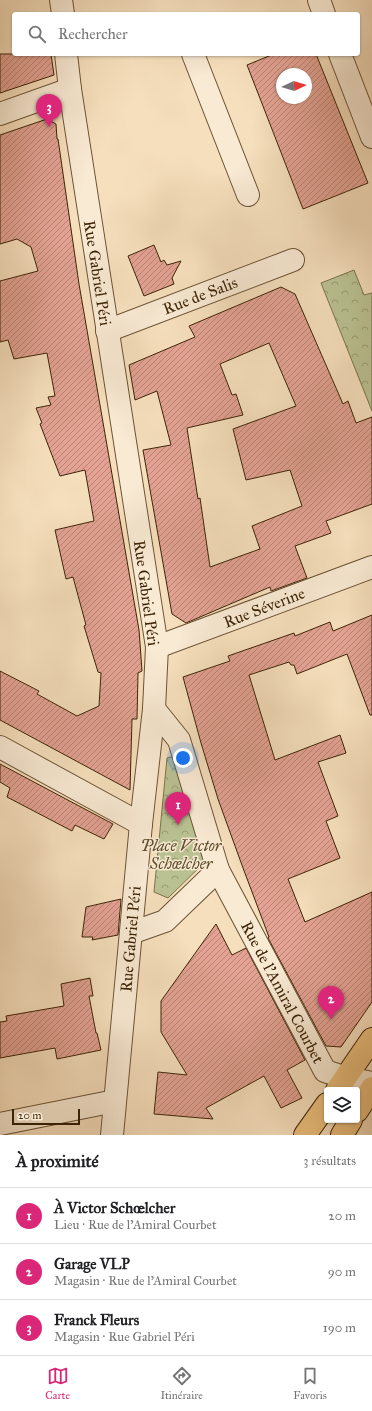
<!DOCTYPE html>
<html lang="fr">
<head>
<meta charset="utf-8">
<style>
  body { margin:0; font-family:"IM FELL Great Primer",serif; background:#f2f2f2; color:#202124 }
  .controls { position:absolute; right:12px; bottom:12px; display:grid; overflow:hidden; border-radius:4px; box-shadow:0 1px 3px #0004 }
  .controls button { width:36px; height:36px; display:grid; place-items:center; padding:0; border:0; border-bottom:1px solid #e0e0e0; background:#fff; color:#202124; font:20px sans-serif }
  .compass { position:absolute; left:276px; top:68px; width:36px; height:36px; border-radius:50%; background:#fff; box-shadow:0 1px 3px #0004; rotate:86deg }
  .scale { position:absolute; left:12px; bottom:10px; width:68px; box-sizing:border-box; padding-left:4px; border:2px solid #3d2406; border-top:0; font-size:11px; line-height:14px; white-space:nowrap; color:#3d2406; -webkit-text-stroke:3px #f9ead4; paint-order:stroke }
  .you { position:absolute; left:183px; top:758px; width:14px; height:14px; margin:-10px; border:3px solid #fff; border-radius:50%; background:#1a73e8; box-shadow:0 0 0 6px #1a73e833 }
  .badge { display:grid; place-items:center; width:26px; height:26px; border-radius:50%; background:#db2777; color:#fff; font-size:13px; font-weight:700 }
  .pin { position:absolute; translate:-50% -33px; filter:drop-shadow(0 1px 2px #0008) }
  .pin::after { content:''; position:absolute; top:21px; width:14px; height:12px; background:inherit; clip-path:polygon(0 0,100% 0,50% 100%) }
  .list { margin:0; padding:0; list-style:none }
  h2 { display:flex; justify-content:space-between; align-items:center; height:52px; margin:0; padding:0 16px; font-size:17px }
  h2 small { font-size:13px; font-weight:400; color:#757577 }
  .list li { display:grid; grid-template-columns:26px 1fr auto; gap:12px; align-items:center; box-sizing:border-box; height:56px; padding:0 16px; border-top:1px solid #e0e0e0 }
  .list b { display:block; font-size:15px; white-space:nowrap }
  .list p { margin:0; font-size:13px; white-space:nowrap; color:#757577 }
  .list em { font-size:13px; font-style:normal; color:#757577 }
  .icon { flex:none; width:22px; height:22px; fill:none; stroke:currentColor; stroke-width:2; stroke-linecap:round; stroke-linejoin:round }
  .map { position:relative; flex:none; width:372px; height:1135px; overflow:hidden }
  .search { position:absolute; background:#fff; box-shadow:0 1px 3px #0004; left:12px; right:12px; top:12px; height:44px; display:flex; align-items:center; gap:10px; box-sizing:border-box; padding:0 14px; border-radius:4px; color:#757577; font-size:15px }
  .sheet { height:220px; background:#fff }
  nav { display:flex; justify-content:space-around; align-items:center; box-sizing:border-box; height:56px; border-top:1px solid #e0e0e0; background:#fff; font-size:11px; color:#757577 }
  nav a { display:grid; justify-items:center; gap:2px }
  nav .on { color:#db2777 }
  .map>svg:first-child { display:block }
  .forest { fill:url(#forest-crowns); stroke:#7c734c }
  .building { fill:url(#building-hatch); stroke:#3d2406; fill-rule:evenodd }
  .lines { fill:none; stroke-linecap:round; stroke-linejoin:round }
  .minor-casing { stroke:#6b5334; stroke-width:24 }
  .major-casing { stroke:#3d2406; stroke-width:24 }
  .minor { stroke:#f9ead4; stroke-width:22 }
  .major { stroke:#ebc07e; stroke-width:22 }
  .labels { text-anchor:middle; stroke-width:3; stroke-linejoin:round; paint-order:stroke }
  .street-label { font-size:16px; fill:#3d2406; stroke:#f9ead4 }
  .park-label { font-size:16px; font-style:italic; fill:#5c4c29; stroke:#f9ead4 }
</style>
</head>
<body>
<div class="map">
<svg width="372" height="1135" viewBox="0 0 372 1135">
  <defs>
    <pattern id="forest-crowns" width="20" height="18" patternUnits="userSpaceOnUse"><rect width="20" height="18" fill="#bac293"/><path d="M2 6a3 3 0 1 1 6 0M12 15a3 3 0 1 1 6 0" fill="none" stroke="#989d76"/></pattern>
    <pattern id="building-hatch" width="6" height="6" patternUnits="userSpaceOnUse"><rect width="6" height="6" fill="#e3a293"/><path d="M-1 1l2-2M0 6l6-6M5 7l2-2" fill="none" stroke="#b98476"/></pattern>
  </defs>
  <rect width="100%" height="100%" fill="#f6dfbd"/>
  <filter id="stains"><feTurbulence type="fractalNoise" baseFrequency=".005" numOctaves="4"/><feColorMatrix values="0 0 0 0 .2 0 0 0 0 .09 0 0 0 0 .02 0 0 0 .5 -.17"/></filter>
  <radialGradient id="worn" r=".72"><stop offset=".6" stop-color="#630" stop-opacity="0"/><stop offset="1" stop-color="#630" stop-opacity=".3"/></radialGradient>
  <g class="forest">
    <polygon points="354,270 364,295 372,293 372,411 321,283"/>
    <polygon points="175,756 206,861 168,898 154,892 167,758"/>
  </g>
  <g class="building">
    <polygon points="0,54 51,54 54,75 0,93"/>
    <path d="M274,54h42l52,129 -65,26 -56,-144zM282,74h24v24h-24z"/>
    <polygon points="47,119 56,124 57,139 58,139 79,284 139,630 142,671 138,673 137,719 132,719 130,790 0,720 0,671 39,691 37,694 77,716 99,706 101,673 98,672 84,626 86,625 73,577 66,579 55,530 94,521 85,470 60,476 40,424 42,423 36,408 51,405 48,397 55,396 47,353 14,359 8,340 0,342 0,281 38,271 31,247 17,239 0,244 0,135"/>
    <polygon points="154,245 161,262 164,260 167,265 181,261 172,278 174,284 144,296 128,256"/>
    <path d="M281,287l14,7 48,110 5,-3 8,22 16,-6v87l-46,17 5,12 -36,13 12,32 -36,13 -1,-4 -84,36 -14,-9 -29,-164 28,-5 -14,-54 -22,9 -6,-35 66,-28 -6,-11zM269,343l27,63 -63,23 13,51 44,-10 12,36 -50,20 8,23 -50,18 -10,-69 -2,1 -11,-71 56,-13 -7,-21 -4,1 -12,-31z"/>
    <polygon points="372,615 372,715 370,715 347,654 297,674 294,665 291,665 289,662 249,675 275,760 340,735 346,753 318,762 338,816 326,821 340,858 288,879 305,922 372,892 372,1002 341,1047 326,1046 268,938 269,937 243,868 218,799 201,743 183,677 230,661 228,656 294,633 295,636 330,622 333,631"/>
    <polygon points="0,764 113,824 104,839 75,825 72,831 7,797 10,788 0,782"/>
    <polygon points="121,899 118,935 92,940 93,937 82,937 86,907"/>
    <polygon points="216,924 232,955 246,948 305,1060 287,1070 302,1098 281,1108 264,1076 206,1108 213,1119 154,1114 158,1072 187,1075 161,1032 161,1001"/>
    <polygon points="90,978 93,996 89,996 96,1033 97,1033 101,1050 57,1059 55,1048 0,1058 0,1022 7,1021 6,1016 64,1006 61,984"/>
  </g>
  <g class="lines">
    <g class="minor-casing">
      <g id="minor">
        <polyline points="61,0 63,14"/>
        <polyline points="319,0 324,14"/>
        <polyline points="66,54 70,89 157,647 154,709 141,824 112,1135"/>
        <polyline points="193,54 248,195"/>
        <polyline points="340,54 372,137"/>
        <polyline points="0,114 70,89"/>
        <polyline points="107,331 293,260"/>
        <polyline points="157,647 372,567"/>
        <polyline points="154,709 179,740 218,870 325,1071 346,1078 372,1083"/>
        <polyline points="0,747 141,824"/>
        <polyline points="131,933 165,921 218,870"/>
        <polyline points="0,1124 115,1101"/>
      </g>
    </g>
    <g class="major-casing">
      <g id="major">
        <polyline points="337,1090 372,1039"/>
        <polyline points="357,1111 372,1088"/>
        <polyline points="305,1135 327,1104"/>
        <polyline points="342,1135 351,1120"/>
      </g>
    </g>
    <use href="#minor" class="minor"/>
    <use href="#major" class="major"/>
  </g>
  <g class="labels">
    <g class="street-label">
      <text transform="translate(98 273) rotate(81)" y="6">Rue Gabriel Péri</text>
      <text transform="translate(200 295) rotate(-21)" y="6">Rue de Salis</text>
      <text transform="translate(147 593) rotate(82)" y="6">Rue Gabriel Péri</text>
      <text transform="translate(264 607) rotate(-21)" y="6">Rue Séverine</text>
      <text transform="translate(130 939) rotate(-85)" y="6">Rue Gabriel Péri</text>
      <text transform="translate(283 992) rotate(62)" y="6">Rue de l'Amiral Courbet</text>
    </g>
    <g class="park-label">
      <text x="181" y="851">Place Victor<tspan x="181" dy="18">Schœlcher</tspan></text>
    </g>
  </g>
  <rect width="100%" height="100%" filter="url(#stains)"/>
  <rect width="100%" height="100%" fill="url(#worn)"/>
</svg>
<div class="controls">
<button><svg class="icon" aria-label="layers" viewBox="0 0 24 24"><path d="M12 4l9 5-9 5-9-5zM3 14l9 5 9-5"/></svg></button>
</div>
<svg class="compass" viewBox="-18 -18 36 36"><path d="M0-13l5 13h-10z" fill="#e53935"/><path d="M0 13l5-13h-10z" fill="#757577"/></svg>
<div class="scale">20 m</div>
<div class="you"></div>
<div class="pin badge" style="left:178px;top:825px">1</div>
<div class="pin badge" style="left:331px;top:1019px">2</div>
<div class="pin badge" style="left:49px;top:127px">3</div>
<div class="search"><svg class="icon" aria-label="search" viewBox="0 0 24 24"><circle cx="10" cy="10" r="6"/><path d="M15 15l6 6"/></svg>Rechercher</div>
</div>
<section class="sheet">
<h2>À proximité<small>3 résultats</small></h2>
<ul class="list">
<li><span class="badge">1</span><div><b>À Victor Schœlcher</b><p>Lieu · Rue de l'Amiral Courbet</p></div><em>20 m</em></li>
<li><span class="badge">2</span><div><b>Garage VLP</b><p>Magasin · Rue de l'Amiral Courbet</p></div><em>90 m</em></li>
<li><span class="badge">3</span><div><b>Franck Fleurs</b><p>Magasin · Rue Gabriel Péri</p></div><em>190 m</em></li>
</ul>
</section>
<nav>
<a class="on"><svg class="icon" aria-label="map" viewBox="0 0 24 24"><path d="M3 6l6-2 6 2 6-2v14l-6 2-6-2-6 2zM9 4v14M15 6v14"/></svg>Carte</a>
<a><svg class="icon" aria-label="directions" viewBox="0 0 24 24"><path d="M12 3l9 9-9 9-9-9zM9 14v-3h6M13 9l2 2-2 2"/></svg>Itinéraire</a>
<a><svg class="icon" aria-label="saved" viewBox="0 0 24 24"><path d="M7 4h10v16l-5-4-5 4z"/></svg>Favoris</a>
</nav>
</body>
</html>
